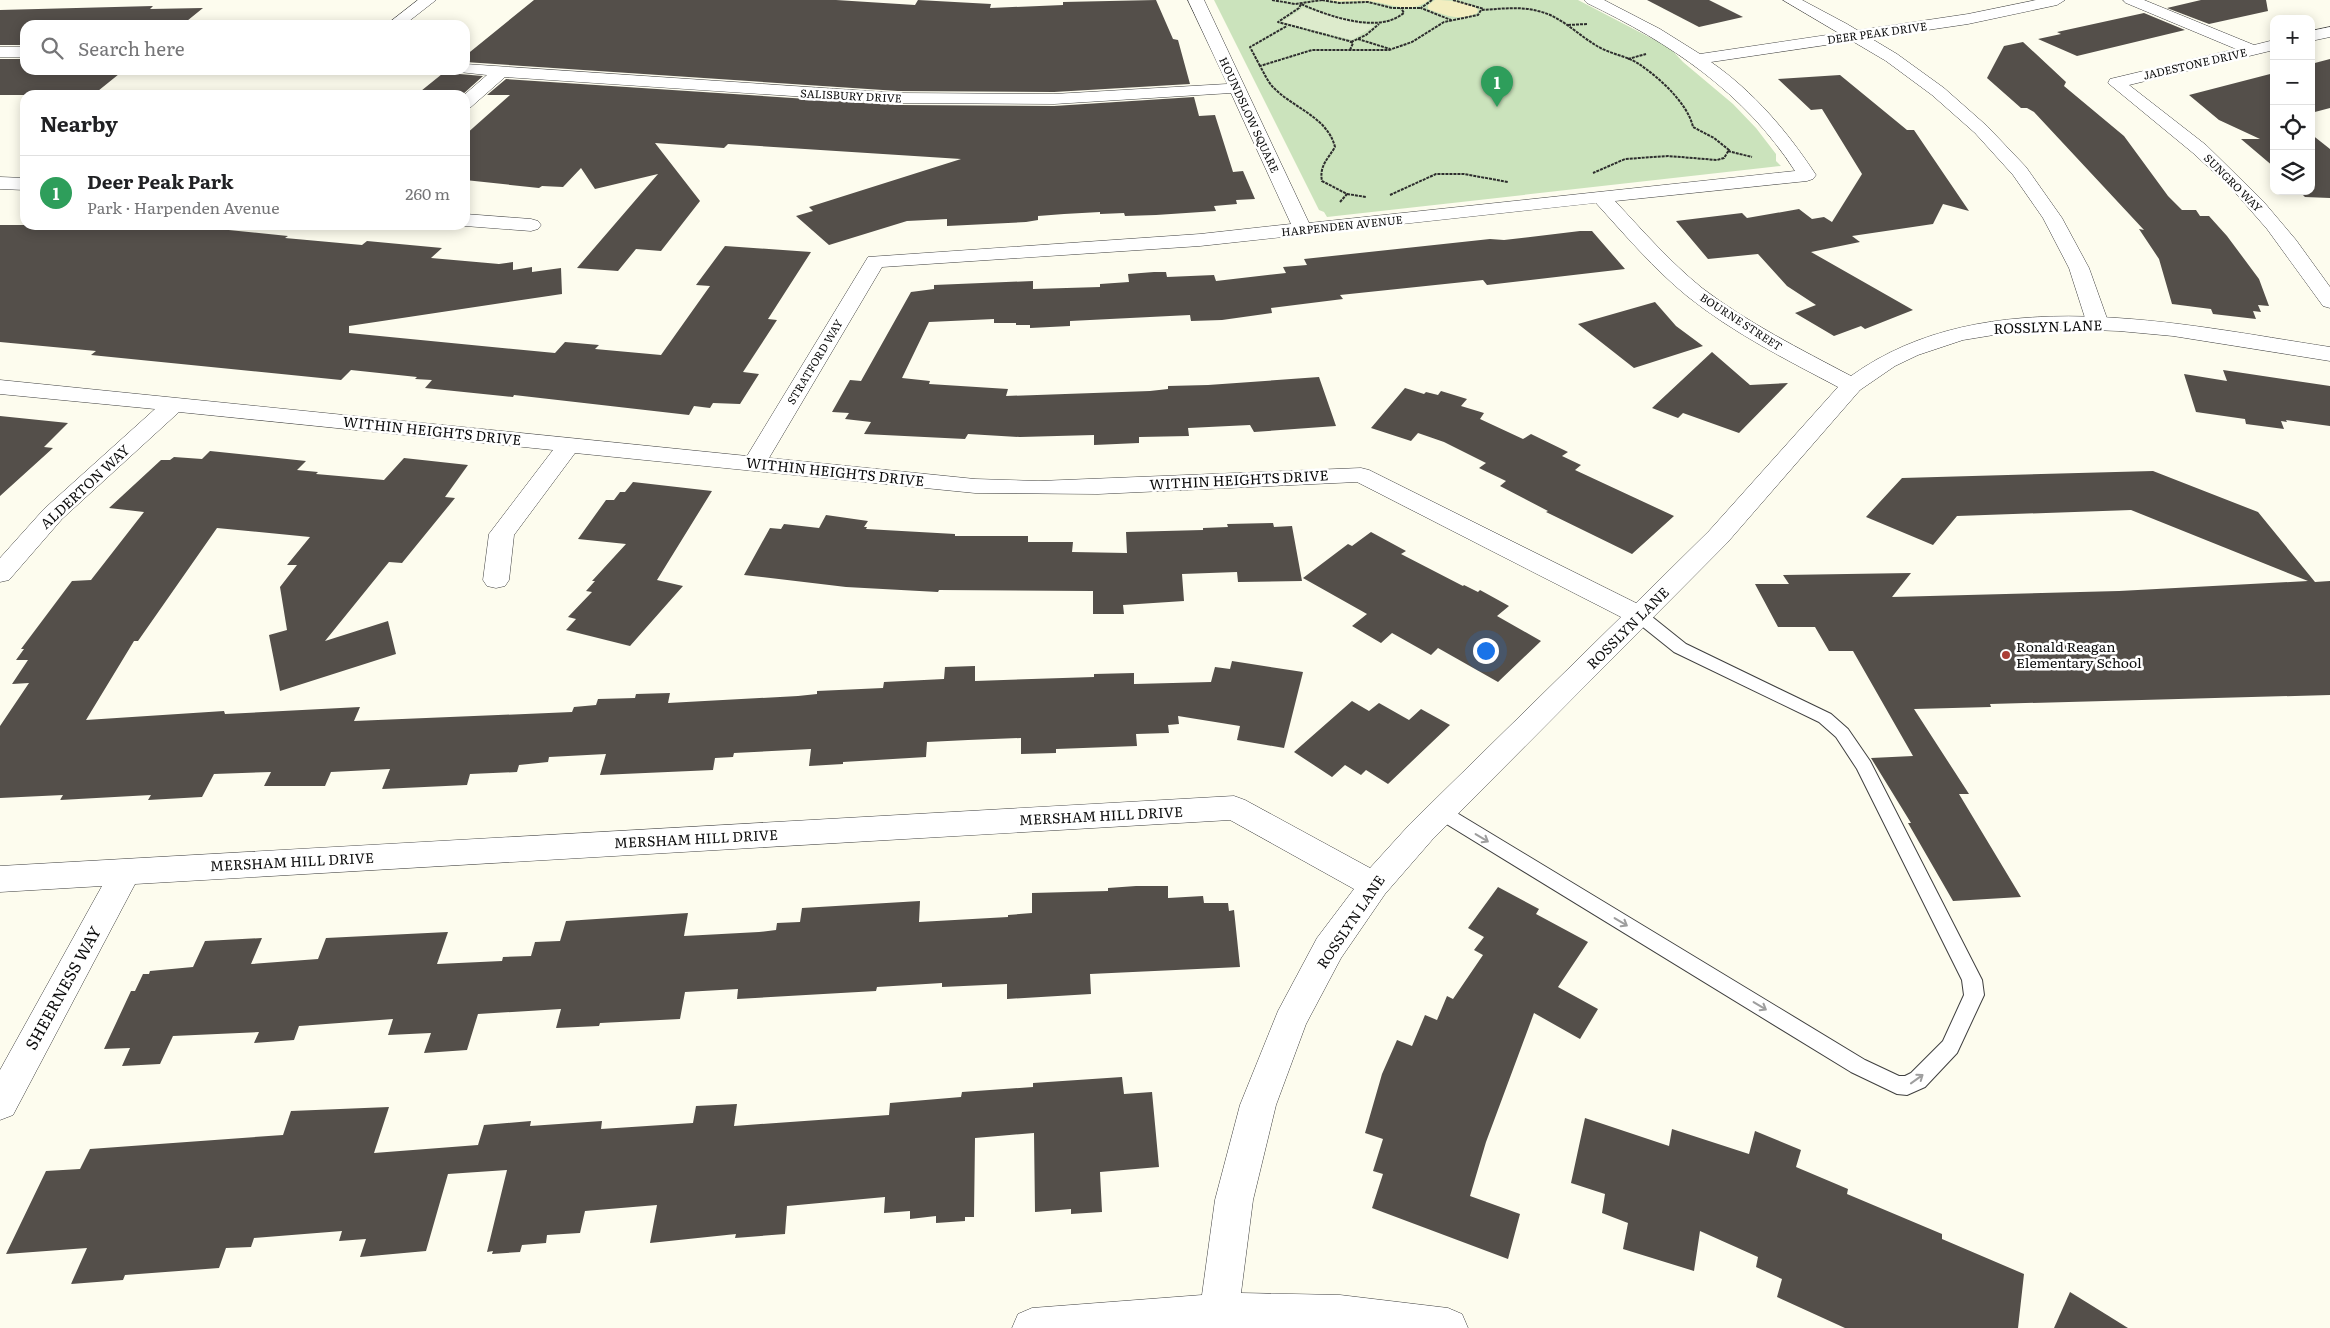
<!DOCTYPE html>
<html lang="en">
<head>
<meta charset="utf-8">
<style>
  body { margin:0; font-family:Literata,serif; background:#f2f2f2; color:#202124 }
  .controls { position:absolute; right:15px; top:15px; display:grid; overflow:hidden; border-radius:10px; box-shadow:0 2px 12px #0003 }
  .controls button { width:45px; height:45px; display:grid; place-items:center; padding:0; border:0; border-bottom:1px solid #e0e0e0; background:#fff; color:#202124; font:25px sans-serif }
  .you { position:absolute; left:1485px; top:650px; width:18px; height:18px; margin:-12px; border:4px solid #fff; border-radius:50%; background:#1a73e8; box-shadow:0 0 0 8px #1a73e833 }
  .badge { display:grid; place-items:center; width:32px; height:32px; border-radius:50%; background:#ab3f36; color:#fff; font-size:16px; font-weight:700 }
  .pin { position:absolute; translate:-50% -41px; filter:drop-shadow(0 1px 2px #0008) }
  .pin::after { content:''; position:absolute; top:26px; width:18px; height:15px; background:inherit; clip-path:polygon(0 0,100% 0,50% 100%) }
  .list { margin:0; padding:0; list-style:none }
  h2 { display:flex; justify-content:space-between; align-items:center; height:65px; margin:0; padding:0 20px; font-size:21px }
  h2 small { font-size:16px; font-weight:400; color:#757577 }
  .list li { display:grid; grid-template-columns:32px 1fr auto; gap:15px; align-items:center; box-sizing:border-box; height:75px; padding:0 20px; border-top:1px solid #e0e0e0 }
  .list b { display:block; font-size:19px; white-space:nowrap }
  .list p { margin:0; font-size:16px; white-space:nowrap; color:#757577 }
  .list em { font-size:16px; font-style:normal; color:#757577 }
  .icon { flex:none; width:28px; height:28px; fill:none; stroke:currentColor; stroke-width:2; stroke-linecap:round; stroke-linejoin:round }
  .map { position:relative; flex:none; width:2330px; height:1328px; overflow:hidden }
  .search { position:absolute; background:#fff; box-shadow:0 2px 12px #0003; left:20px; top:20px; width:450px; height:55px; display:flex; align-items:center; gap:12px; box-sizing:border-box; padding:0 18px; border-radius:15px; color:#757577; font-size:19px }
  .panel { position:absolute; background:#fff; box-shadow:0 2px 12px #0003; left:20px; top:90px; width:450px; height:140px; border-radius:15px }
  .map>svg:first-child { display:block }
  .green { fill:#cbe3bc }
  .sand { fill:#f3eec0 }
  .pitch { fill:#ddebcc }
  .building { fill:#544f4a }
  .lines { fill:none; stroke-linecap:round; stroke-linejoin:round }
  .service-casing { stroke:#3f3f3f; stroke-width:2 }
  .minor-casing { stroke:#3f3f3f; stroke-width:1 }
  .tertiary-casing { stroke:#3f3f3f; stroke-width:1 }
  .path { stroke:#2e2e2e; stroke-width:2; stroke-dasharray:3 1; stroke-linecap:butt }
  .service { fill:#fff; fill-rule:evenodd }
  .minor { fill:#fff; fill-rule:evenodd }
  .tertiary { fill:#fff; fill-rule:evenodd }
  .oneway { stroke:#9e9e9e }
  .poi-dot { fill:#ab3f36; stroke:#fff; stroke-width:2 }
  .labels { text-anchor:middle; stroke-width:5; stroke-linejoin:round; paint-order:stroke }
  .far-street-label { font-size:11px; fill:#0c0c0c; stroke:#fff }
  .street-label { font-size:14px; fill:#0c0c0c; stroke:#fff }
  .poi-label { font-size:14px; fill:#0c0c0c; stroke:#fff; text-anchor:start }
  .near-street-label { font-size:16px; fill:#0c0c0c; stroke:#fff }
</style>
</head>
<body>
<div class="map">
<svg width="2330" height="1328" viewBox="0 0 2330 1328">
  <rect width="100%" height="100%" fill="#fdfcee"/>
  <polygon class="green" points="1214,0 1578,0 1670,48 1683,62 1733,104 1756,128 1776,154 1776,161 1781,166 1327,217 1324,212 1319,210"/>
  <g class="sand">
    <path d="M1330,0h99c-18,15 -40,3 -60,1 -14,-1 -26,2 -39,-1z"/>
    <path d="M1435,0c12,0 36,2 43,10l-1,3c-18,9 -32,2 -49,-4v-4z"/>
  </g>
  <polygon class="pitch" points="1303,8 1374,26 1352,40 1282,22"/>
  <g class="building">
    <polygon points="534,0 836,0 915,5 918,0 991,4 990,8 1063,5 1063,2 1156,0 1173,39 1178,40 1190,84 1054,92 898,91 465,62 465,56"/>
    <polygon points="1647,0 1709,0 1743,17 1699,27"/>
    <polygon points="2201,0 2266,0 2268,11 2209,24 2167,8"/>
    <polygon points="153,6 150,9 203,8 182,25 25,25 25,45 0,45 0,10"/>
    <polygon points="2144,13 2185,30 2077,56 2038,39 2061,34 2057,32"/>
    <polygon points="2023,42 2066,82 2064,86 2124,136 2168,196 2182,210 2196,210 2200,216 2209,216 2227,236 2259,279 2269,306 2258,305 2261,312 2253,311 2256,319 2213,314 2211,309 2172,304 2159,259 2139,229 2144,230 2034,112 2027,108 2021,108 1987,78 2004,46"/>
    <polygon points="0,59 25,59 25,70 124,70 93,95 0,95"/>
    <polygon points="2330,59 2330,108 2311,113 2311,64"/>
    <polygon points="447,70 456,70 459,74 483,76 462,95 416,95"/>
    <polygon points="2274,73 2274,167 2241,139 2260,139 2219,120 2189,95"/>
    <polygon points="1840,75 1907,130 1914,130 1969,211 1943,204 1933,224 1852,236 1860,242 1811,252 1913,310 1865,329 1861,326 1834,336 1795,313 1816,305 1787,286 1758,254 1708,259 1676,221 1742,213 1747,218 1799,209 1812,219 1824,217 1832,222 1862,174 1822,109 1811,110 1778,79"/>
    <polygon points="506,79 898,105 1054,106 1194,97 1199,116 1215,115 1233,172 1243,171 1255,199 1236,200 1237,204 1214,206 1216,211 1156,215 1125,216 1124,213 1100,214 1100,212 1064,214 1038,216 1038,220 1026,222 947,226 947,219 907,221 829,245 796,216 813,211 809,207 961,159 728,144 724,148 655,143 700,201 661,251 636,249 618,271 577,268 658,174 595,189 581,168 563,187 542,186 539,188 465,180 465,135 510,95 487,95"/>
    <polygon points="2311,134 2330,149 2330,198 2305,197 2299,191 2311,191"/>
    <polygon points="0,225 179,225 288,236 285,238 362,245 367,241 442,248 431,258 499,264 513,262 513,270 532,267 532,272 561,268 562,294 349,326 349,333 555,353 565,342 599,345 595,349 661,355 710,286 696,285 725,246 811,252 768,319 777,320 743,372 759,374 740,404 713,403 710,408 694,406 689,415 514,395 513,397 425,388 432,380 415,379 417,377 351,370 341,380 91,355 96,351 0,342"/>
    <polygon points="1580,231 1592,231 1625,269 1487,285 1483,280 1340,295 1343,299 1271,308 1272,313 1222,320 1191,321 1190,315 1070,321 1070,326 1030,328 1030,325 1016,325 1016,323 994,323 994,319 929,322 902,378 930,381 929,384 1008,389 1006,396 1150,391 1168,389 1168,386 1208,385 1319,377 1336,426 1254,432 1250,425 1188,428 1189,436 1139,437 1139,443 1094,445 1094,435 1020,437 968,434 965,439 864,434 871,422 845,419 849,413 832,412 850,380 861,381 911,292 934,289 934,285 1033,281 1033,289 1100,287 1100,284 1129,282 1128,274 1154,272 1166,272 1167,277 1214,275 1216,281 1286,273 1283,267 1307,265 1304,259 1490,239 1504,240"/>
    <polygon points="1655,302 1676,326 1703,346 1634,368 1578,324"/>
    <polygon points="1712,352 1750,385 1788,383 1739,433 1683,413 1678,418 1652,408"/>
    <polygon points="2223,370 2330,386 2330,426 2286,420 2287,422 2281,421 2284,429 2246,424 2245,419 2196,412 2184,374 2227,381"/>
    <polygon points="1405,388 1424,394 1426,392 1438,395 1441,391 1467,399 1461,406 1484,413 1480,419 1523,439 1531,434 1568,452 1562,456 1581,465 1575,470 1674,516 1632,554 1546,512 1548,511 1500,486 1506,481 1479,468 1486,463 1444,442 1418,433 1411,441 1371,428"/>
    <polygon points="0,416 68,423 44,447 53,448 0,496"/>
    <polygon points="210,451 306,461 297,470 318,472 316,474 384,480 404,458 468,465 445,497 455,498 402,563 389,562 325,641 388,621 396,654 280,691 269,635 287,630 280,587 297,565 287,565 310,537 217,528 138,641 134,641 86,720 224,711 225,714 360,707 354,721 572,712 574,707 596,705 598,699 635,698 636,694 670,693 668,703 798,696 817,694 817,691 883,688 884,682 944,679 945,667 975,666 975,681 1094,677 1094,674 1134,673 1134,684 1211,682 1215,667 1230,669 1232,661 1303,672 1284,748 1237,740 1240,726 1178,716 1179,724 1168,725 1169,733 1136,734 1137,746 1056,749 1056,753 1021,754 1021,738 968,740 927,742 926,757 843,762 843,764 809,766 811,749 734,753 733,757 715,758 713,770 600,775 606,754 549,757 548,762 519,765 517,772 470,774 467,785 382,789 390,769 331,772 325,786 264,786 271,772 214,774 202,797 148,800 151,795 60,800 63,795 0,798 0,726 29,683 12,684 28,660 16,660 24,649 21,649 72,581 91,580 144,512 109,508 161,460 170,460 174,457 202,459"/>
    <polygon points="2153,471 2258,512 2315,582 2330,581 2330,695 1990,704 1991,707 1914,709 1969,794 1959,794 2021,897 1953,901 1908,823 1911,823 1871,758 1913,756 1853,651 1829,651 1815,627 1778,627 1755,584 1789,584 1783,575 1911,573 1892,597 2119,591 2308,581 2131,510 1957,516 1933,545 1866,517 1902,478"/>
    <polygon points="633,482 712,491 657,580 683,586 630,646 566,630 576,619 568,617 592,592 586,591 595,581 592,581 626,544 578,539 606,500 614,500 620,492 625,492"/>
    <polygon points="826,515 868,521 864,527 867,527 866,529 955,534 955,536 1028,536 1028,542 1073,542 1072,552 1127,553 1126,532 1203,530 1203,528 1228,527 1227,524 1273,523 1274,527 1292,526 1302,581 1238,582 1237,572 1182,574 1184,601 1123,605 1124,614 1093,614 1093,591 939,590 938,592 846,587 744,575 770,528 781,529 784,524 819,528"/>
    <polygon points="1371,532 1406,551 1401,554 1463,586 1464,585 1478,592 1480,590 1509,606 1497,616 1541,641 1498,682 1438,648 1431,655 1392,633 1381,643 1352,626 1367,614 1303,578 1348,544 1352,546"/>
    <polygon points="1352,701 1369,711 1379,703 1409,720 1421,709 1450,725 1388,784 1366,770 1361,775 1345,765 1332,777 1294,752"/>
    <polygon points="1136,886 1168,886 1168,898 1203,896 1204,903 1228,903 1229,911 1234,910 1240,967 1090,974 1091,994 1007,999 1007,984 942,987 942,983 877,987 876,991 737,999 738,989 685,992 680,1019 600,1023 599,1026 556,1028 561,1009 478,1014 467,1050 424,1053 431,1033 388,1035 393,1019 299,1026 294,1040 254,1043 259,1032 173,1036 160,1064 122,1066 130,1048 104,1049 131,991 135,991 143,974 149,974 150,971 193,967 205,941 262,938 251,964 318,959 326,938 448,932 437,964 502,961 503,957 531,956 535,942 560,941 566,921 688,913 684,936 759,932 776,930 777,923 800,922 802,908 920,901 919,922 1008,917 1008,915 1032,913 1032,893 1108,891 1108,888"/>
    <polygon points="1498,887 1539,909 1536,914 1588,942 1558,987 1598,1009 1580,1039 1534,1013 1486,1142 1470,1196 1520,1214 1508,1259 1372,1208 1383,1174 1373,1171 1383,1139 1365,1133 1382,1074 1397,1040 1412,1046 1425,1015 1437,1020 1447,996 1453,999 1483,955 1474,950 1484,937 1468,928"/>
    <polygon points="1122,1077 1124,1094 1152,1092 1159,1167 1100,1172 1102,1212 1071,1214 1071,1209 1035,1212 1034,1133 975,1138 974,1217 965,1217 965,1221 936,1223 936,1216 910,1219 910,1211 884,1213 885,1197 787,1206 785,1234 735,1238 736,1234 650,1243 657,1205 585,1211 580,1233 547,1235 546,1243 522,1245 520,1252 492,1254 493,1251 487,1252 507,1170 448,1174 426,1251 360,1257 366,1239 339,1241 342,1231 254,1238 251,1247 226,1248 219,1268 125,1275 123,1280 71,1284 87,1248 6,1254 46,1171 80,1169 90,1149 283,1135 291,1111 389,1107 374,1153 478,1145 484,1125 531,1121 530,1126 602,1121 601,1129 693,1123 696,1106 737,1104 734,1126 889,1115 890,1103 961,1097 962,1092 1033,1087 1033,1083"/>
    <polygon points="1585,1118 1669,1146 1672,1129 1749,1154 1755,1131 1801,1150 1796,1167 1848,1189 1847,1194 1942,1234 1942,1239 2024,1274 2018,1328 1845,1328 1777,1297 1782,1279 1756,1267 1758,1257 1700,1231 1694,1271 1623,1249 1628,1223 1602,1213 1605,1194 1571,1183"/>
    <polygon points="2070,1292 2128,1328 2054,1328"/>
  </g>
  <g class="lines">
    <g class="service-casing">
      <polygon id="service" points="1640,611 1646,612 1686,644 1831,714 1848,729 1870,761 1982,980 1984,995 1957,1053 1925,1087 1907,1095 1897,1094 1851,1072 1435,817 1432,812 1435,807 1441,805 1447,807 1865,1060 1899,1076 1905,1076 1911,1073 1943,1041 1964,995 1962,980 1857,769 1836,737 1819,722 1674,652 1634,620 1632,616 1634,612"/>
    </g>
    <g class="minor-casing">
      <g id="minor">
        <polygon points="418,0 436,0 404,25 386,25"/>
        <path d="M1188,0h16l105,223 486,-52c-51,-79 -125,-128 -208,-168l-3,-3h20l56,29 40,25 268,-40 68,-14h29l-8,5 -89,19 -257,38c43,30 76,69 105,113l-3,4 -6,2 -192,20c28,30 55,61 87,87 46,35 98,61 149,88 135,-97 328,-52 479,-29v14l-157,-25 -54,-5 -54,-2 -53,3 -49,8 -45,15 -23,11 -35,24 -133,153 -295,297 -47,54 -44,64 -35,66 -30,81 -23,95 -12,93 99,2 108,13 14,6 6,14h-456l6,-14 14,-6 170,-13 13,-95 25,-95 38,-94 39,-73 37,-49 -124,-69 -1095,64 -122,231 -13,5v-50l102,-184 -102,6v-26l1234,-70 11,4 125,68 40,-44 211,-207 -264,-135 -259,12 -123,-1 -400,-40 -61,82 -5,45 -4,6 -9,2 -9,-2 -4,-6 6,-46 64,-84 -374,-38 -117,107 -53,61 -9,2v-24l44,-49 111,-100 -155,-15v-14l747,76 121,-199 332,-23 91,-10 -60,-131 -177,11 -156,-1 -393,-26 -34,30 -6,1 -1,-13 23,-20 -28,-3 -1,-2h7v-6l433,29 156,1 173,-10zM1596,203c29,32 58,66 91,93 46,37 100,64 151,91l-129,144 -73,72 -267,-133 -8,-2 -322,13 -64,-2 -206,-21 113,-191 318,-21z"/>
        <polygon points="2123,0 2144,0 2254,45 2274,40 2274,50 2129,85 2206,145 2263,201 2296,240 2330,287 2330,308 2323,306 2267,229 2232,189 2193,153 2108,83 2110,79 2236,49 2126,3"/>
        <polygon points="2330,27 2330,37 2311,41 2311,31"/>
        <rect x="0" y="47" width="25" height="10"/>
        <polygon points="0,177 25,178 25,190 0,189"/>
        <polygon points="465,214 531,219 538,221 541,225 538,229 531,231 465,226 462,225 465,225"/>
      </g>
    </g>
    <g class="tertiary-casing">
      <polygon id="tertiary" points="1783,0 1802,0 1847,24 1897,54 1944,88 1987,126 2026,167 2062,218 2089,268 2109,324 2105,328 2098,330 2091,328 2087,324 2069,268 2043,218 2013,175 1975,133 1932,95 1886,61"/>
    </g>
    <g class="path">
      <polyline points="1272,0 1295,4 1322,0"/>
      <polyline points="1322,0 1339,3 1368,2 1392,8 1421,8"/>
      <polyline points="1432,0 1421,8 1451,20"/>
      <polyline points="1453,0 1484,9"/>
      <polyline points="1568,25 1587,24"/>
      <polyline points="1358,39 1390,49"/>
      <polyline points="1351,42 1366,35 1379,24"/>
      <path d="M1350,50l3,-7 -4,-2 -71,-19 21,-14 2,-4c27,12 75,29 100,11l3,-2 -3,-5"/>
      <polyline points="1628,59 1646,54"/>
      <polyline points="1260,66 1250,47 1287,26"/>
      <polyline points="1728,151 1752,157"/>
      <polyline points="1347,194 1366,197"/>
      <polyline points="1390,195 1436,174 1464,174 1508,182"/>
      <path d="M1340,202l7,-8 -25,-13c-3,-15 6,-22 13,-34 -8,-31 -43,-39 -63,-61 -5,-6 -8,-13 -12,-20l52,-16h77l23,-8 32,-20 34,-7 3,-5c19,-1 39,-4 57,1 23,5 40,24 59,35 13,8 30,10 42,18 21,14 49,40 54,63l21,11 15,12 -5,8 -7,2 -49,-4 -43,3 -32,14"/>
    </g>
    <use href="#service" class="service"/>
    <use href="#minor" class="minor"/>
    <use href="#tertiary" class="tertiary"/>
  </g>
  <defs><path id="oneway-shaft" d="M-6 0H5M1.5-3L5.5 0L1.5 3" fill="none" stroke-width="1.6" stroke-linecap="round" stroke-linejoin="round" transform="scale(1.25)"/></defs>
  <g class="oneway">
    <use href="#oneway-shaft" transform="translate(1482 838) rotate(31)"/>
    <use href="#oneway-shaft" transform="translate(1621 922) rotate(31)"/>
    <use href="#oneway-shaft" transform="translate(1760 1006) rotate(31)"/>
    <use href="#oneway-shaft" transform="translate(1917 1079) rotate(-36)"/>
  </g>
  <circle class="poi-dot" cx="2006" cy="655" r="5"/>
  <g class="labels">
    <g class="far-street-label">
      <text transform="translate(1877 33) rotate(-8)" y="4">DEER PEAK DRIVE</text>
      <text transform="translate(2195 64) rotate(-13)" y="4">JADESTONE DRIVE</text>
      <text transform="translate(851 96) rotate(3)" y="4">SALISBURY DRIVE</text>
      <text transform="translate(1249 115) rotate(65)" y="4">HOUNDSLOW SQUARE</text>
      <text transform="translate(2233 183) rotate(45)" y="4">SUNGRO WAY</text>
      <text transform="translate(1342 226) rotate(-6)" y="4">HARPENDEN AVENUE</text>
      <text transform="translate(1741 322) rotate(33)" y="4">BOURNE STREET</text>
      <text transform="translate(815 362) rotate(-59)" y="4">STRATFORD WAY</text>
    </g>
    <g class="street-label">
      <text transform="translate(2048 327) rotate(-2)" y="5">ROSSLYN LANE</text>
      <text transform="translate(432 431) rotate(6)" y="5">WITHIN HEIGHTS DRIVE</text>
      <text transform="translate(835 472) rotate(6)" y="5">WITHIN HEIGHTS DRIVE</text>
      <text transform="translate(1239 480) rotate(-3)" y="5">WITHIN HEIGHTS DRIVE</text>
      <text transform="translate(85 487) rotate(-43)" y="5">ALDERTON WAY</text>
      <text transform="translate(1628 628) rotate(-45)" y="5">ROSSLYN LANE</text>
      <text transform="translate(1101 816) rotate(-3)" y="5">MERSHAM HILL DRIVE</text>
      <text transform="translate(696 839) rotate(-3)" y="5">MERSHAM HILL DRIVE</text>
      <text transform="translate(292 862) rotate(-3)" y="5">MERSHAM HILL DRIVE</text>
      <text transform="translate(1351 922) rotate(-56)" y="5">ROSSLYN LANE</text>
    </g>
    <g class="poi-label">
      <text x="2016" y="652">Ronald Reagan<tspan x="2016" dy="16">Elementary School</tspan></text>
    </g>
    <g class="near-street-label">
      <text transform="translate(63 988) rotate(-61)" y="6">SHEERNESS WAY</text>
    </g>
  </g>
</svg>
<div class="controls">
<button>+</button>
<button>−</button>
<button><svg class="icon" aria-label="locate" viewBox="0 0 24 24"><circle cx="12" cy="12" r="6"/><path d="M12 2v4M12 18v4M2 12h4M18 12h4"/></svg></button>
<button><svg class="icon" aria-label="layers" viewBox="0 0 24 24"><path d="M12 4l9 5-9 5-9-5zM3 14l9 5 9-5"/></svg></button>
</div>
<div class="you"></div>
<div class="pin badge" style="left:1497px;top:107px;background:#2e9e5b">1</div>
<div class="search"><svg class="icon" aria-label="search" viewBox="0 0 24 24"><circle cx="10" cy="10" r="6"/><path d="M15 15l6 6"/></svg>Search here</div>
<section class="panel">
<h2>Nearby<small></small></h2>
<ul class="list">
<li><span class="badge" style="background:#2e9e5b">1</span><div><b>Deer Peak Park</b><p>Park · Harpenden Avenue</p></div><em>260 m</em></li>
</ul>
</section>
</div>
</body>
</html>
